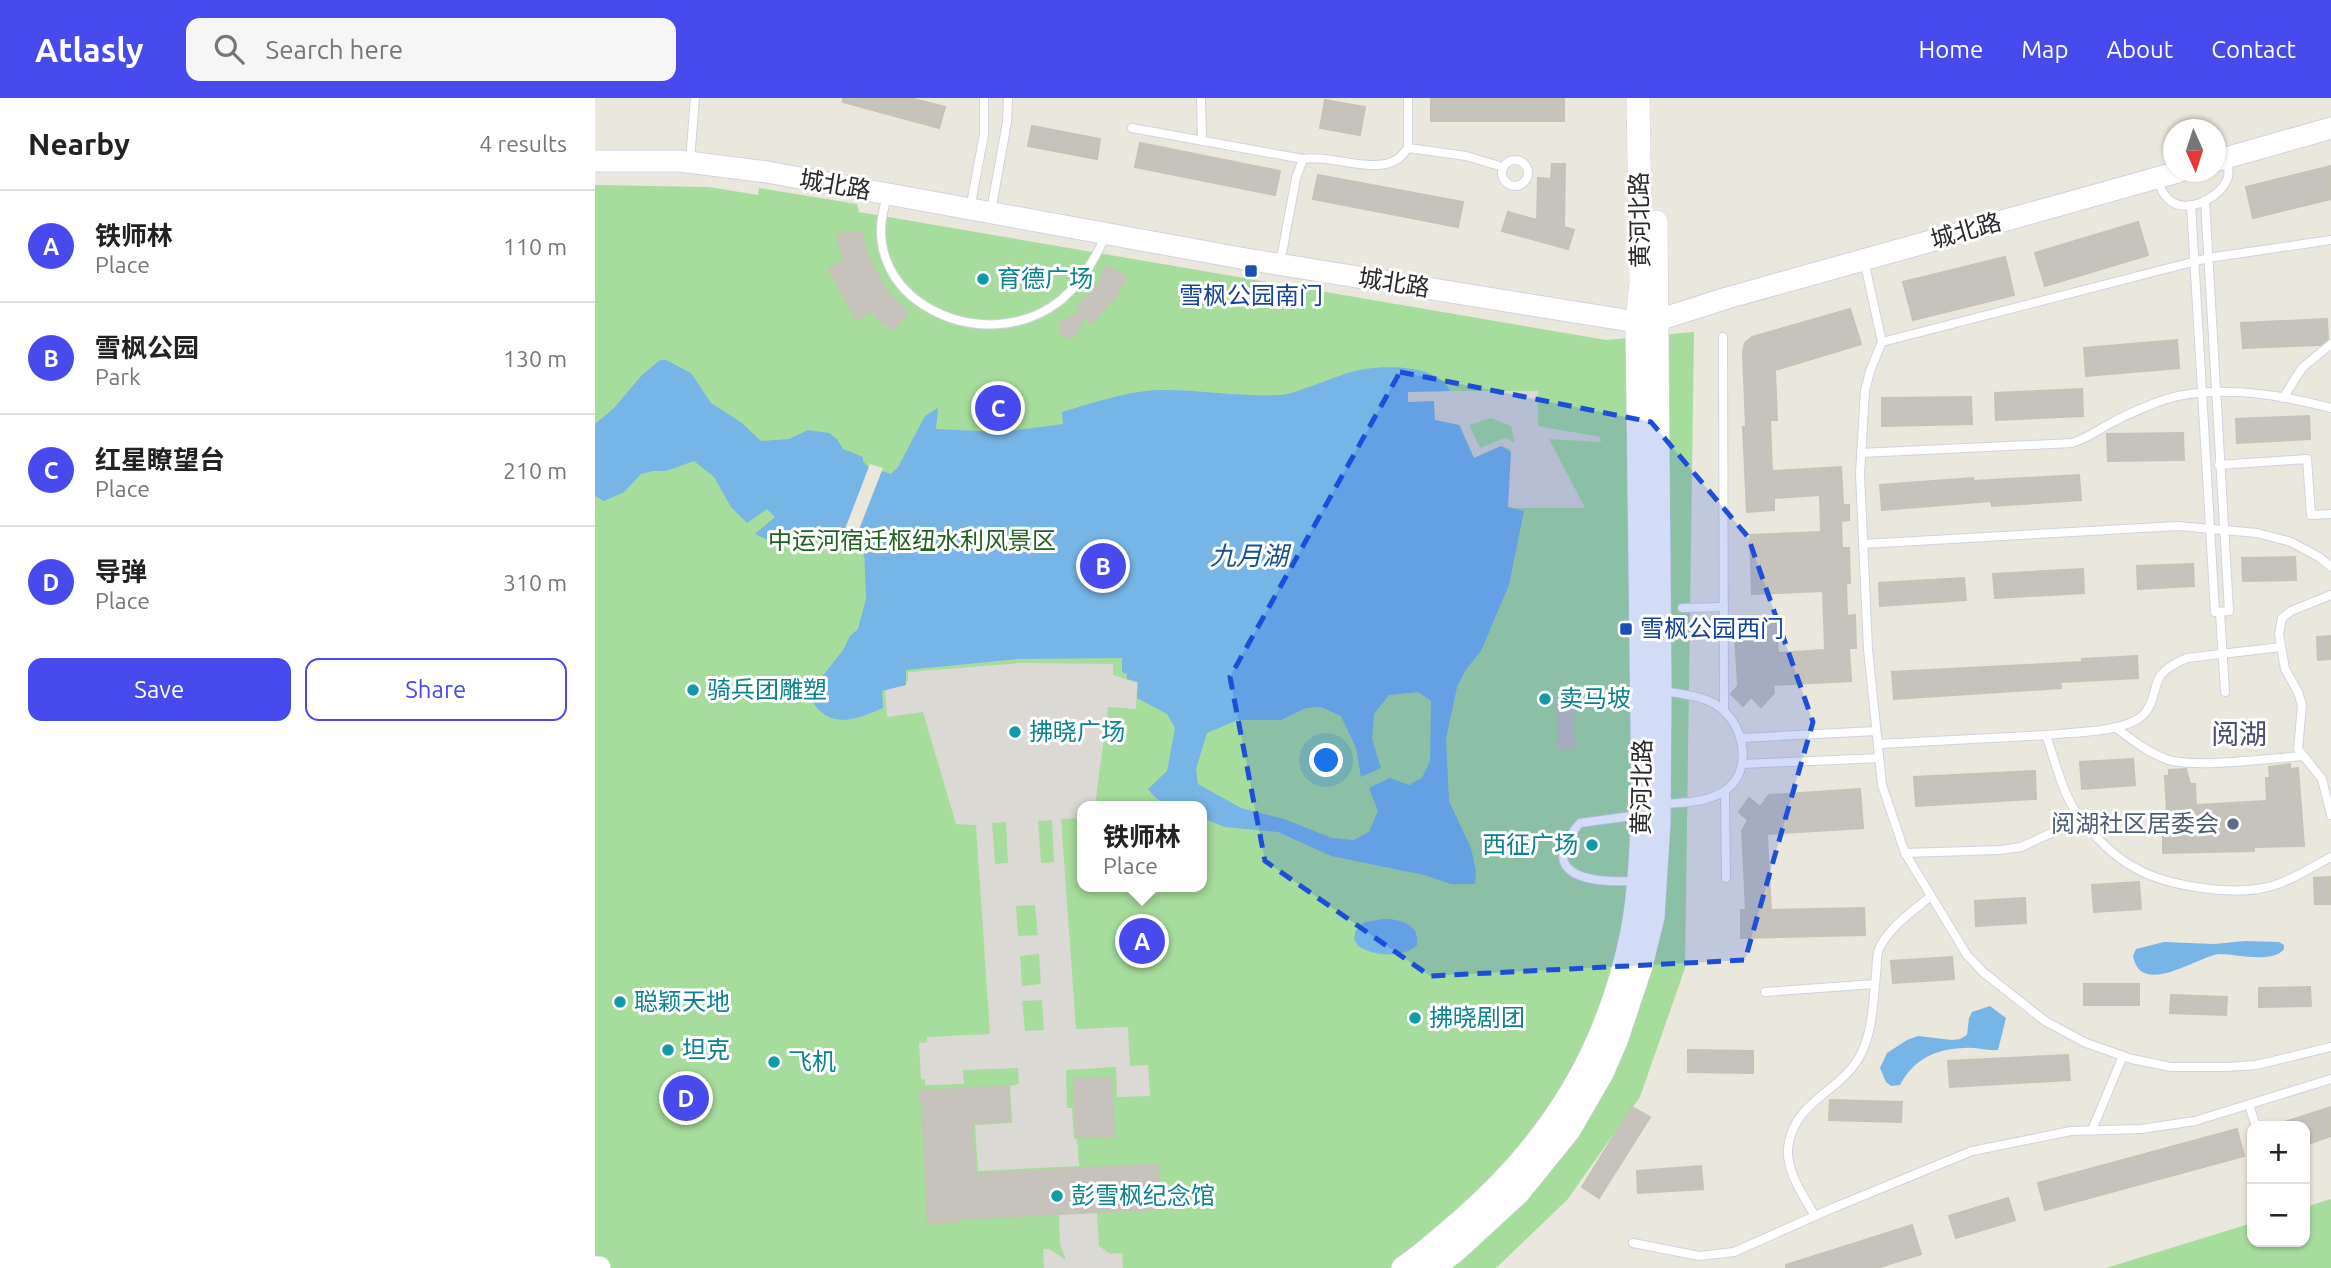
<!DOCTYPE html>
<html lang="en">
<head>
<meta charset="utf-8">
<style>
  body { margin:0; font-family:Ubuntu,"Noto Sans SC",sans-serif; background:#f6f6f6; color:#222 }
  .controls { position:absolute; right:21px; bottom:21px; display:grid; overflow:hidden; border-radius:14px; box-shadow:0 2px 5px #0004 }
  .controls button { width:63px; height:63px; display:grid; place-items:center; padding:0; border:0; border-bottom:2px solid #e0e0e0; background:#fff; color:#222; font:35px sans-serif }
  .compass { position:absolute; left:1568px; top:21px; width:63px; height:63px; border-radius:50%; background:#fff; box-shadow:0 2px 5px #0004; rotate:177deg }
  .you { position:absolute; left:732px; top:663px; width:24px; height:24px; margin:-18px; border:5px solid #fff; border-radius:50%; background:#1a73e8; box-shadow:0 0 0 10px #1a73e833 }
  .badge { display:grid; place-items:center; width:46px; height:46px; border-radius:50%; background:#474aed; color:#fff; font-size:23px; font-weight:700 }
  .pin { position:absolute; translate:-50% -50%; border:4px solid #fff; box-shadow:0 2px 7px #0006 }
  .popup { position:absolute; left:482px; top:703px; width:130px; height:91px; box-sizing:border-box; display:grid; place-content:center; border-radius:14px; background:#fff; filter:drop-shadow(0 2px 5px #0005); font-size:23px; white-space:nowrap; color:#767676 }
  .popup b { font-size:26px; color:#222 }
  .popup::after { content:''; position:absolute; left:50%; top:100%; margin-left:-14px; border:14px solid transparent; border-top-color:#fff }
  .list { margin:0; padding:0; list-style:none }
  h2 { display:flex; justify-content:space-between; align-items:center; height:91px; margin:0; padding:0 28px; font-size:30px }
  h2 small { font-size:23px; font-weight:400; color:#767676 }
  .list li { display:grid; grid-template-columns:46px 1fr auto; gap:21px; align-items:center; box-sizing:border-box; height:112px; padding:0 28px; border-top:2px solid #e0e0e0 }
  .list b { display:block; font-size:26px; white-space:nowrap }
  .list p { margin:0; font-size:23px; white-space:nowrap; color:#767676 }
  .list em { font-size:23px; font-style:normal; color:#767676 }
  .actions { display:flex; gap:14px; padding:21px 28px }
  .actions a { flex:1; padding:16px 0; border:2px solid #474aed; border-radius:14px; text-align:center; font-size:24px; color:#474aed }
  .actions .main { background:#474aed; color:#fff }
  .icon { flex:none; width:38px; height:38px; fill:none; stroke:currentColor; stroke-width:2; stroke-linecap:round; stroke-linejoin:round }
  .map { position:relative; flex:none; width:1736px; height:1170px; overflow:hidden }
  header { display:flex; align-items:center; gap:42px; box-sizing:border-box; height:98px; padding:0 35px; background:#474aed; color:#fff }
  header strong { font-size:33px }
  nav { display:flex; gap:38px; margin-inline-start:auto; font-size:24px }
  .search { width:490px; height:63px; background:#f6f6f6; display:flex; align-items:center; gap:18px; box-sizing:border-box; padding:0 24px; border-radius:14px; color:#767676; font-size:26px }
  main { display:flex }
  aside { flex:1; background:#fff }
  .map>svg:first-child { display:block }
  .green { fill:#a7dd9c; fill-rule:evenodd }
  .plaza { fill:#dbd9d3; fill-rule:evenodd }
  .water { fill:#76b5e6; fill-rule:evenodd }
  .pier { fill:#eae7dc }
  .building { fill:#c6c3bc; stroke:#c6c3b6; stroke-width:2 }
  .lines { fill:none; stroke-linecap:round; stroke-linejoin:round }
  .service-casing { stroke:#d1d2e1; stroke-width:10 }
  .tertiary-casing { stroke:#d1d2e1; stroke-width:23 }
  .secondary-casing { stroke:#d1d2e1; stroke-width:24 }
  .service { stroke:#fff; stroke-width:8 }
  .tertiary { stroke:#fff; stroke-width:21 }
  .secondary { stroke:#fff; stroke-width:23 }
  .marked { fill:#1d4ed8; fill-opacity:0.2; stroke:#1d4ed8; stroke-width:5; stroke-dasharray:14 9; stroke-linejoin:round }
  .transit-dot { fill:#1a4fb4; stroke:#fff; stroke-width:2.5 }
  .culture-dot { fill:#0f9aa8; stroke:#fff; stroke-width:2.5 }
  .service-dot { fill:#5c6f8a; stroke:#fff; stroke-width:2.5 }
  .labels { text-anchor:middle; stroke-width:6; stroke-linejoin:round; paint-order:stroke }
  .street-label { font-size:24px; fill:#292929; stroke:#fff }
  .culture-label { font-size:24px; fill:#0d838f; stroke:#fff; text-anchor:start }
  .transit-label { font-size:24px; fill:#164399; stroke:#fff }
  .park-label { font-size:24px; fill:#21611f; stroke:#fff }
  .service-label { font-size:24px; fill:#4e5e75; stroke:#fff; text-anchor:end }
  .water-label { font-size:26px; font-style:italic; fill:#175290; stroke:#fff }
  .quarter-label { font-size:28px; fill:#4d4d77; stroke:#fff }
</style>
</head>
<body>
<header>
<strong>Atlasly</strong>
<div class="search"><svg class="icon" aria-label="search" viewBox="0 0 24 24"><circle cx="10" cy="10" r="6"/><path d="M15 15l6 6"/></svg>Search here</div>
<nav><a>Home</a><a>Map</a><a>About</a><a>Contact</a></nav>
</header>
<main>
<aside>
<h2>Nearby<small>4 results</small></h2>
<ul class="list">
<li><span class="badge">A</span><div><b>铁师林</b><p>Place</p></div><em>110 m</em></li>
<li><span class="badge">B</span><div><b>雪枫公园</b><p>Park</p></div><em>130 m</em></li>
<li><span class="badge">C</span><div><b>红星瞭望台</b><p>Place</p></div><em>210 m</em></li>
<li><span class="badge">D</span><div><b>导弹</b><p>Place</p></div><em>310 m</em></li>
</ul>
<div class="actions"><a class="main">Save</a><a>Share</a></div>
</aside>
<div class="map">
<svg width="1736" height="1170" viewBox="0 0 1736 1170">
  <rect width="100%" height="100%" fill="#eae7dc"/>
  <g class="green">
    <path d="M0,87l114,2 49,8 1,-7 98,16 2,8 747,128 88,-8 -9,636 -45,129 -73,103 -71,68h-901zM488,708h118v81h-118z"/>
    <polygon points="1736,1101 1736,1170 1511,1170 1657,1125 1657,1144 1710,1144 1710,1109"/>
  </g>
  <g class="plaza">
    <path d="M855,293h88v35l62,11 1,5 -52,-3 36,69h-78l3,-59 -9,-3 -27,12 -14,-33 -25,-5 -27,-18 -1,-10zM896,320l20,8 4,17 -10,-5 -25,10 -11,-23z"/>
    <path d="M425,565l93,1v11l24,8 -1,26 -28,-2 -13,99h-12l-1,12 -21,1 15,210 52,-2 2,39 18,-1 2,31 -33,1 -1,-30 -50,3 1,38h5l2,31h3l2,27 -101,5 -3,-46 37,-2 -2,-37 9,-2 -1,-16 -55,2 1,14 -39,1v-5l-4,-1 -2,-36 8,-1v-5l63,-3 -14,-209 -20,-1 -33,-112 -36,5 -2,-30 23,-6v-9zM457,722l2,42 -13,1 -3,-42zM411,724l2,41 -13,1 -3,-41zM440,807l3,30 -20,1 -2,-30zM444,856l2,30 -19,2 -2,-30zM447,902l2,30 -19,1 -3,-30z"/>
    <polygon points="502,1114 504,1148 515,1156 527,1155 528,1170 449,1170 448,1151 454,1151 471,1162 465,1146 464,1116"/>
  </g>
  <g class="water">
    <path d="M65,262h6l25,13 20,30 31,20 19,18 28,-2 19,-9 21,3 8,6 6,10 20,8v4l5,6 23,7 7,-7 27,-51 13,-8 -2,21 66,3 61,-8 -1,-12c31,-9 62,-20 94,-22 41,-1 83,7 124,5 16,-1 53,-18 71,-23 26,-7 86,-10 99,19l-42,1v10l26,-1 1,19 24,5 15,33 27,-12 10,6 -3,55 16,4 -15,74 -28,66 -16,20 -8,16 -11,52 3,62 22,47 5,23 -1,13h-24l-27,-9 -93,-19 -53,-24 -53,-5 -23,-9 -1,-12c-22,0 -39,3 -53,-17l19,-18 8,-43 -8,-14 -30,-16 1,-16 -11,-3v-5l-5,-2v-14l-103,1 -113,11v15l-24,6 1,17c-28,12 -54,23 -73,-10l1,-7 32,-41 7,-14 8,-7 8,-30 -2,-51 -4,-4 -30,-7 -4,-5 -11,-3 -45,12 -15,-7 20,-17 -8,-8 -20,14 -16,-16 -17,-30 -20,-16 -28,10h-13l-12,3 -17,18 -20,9 -9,-5v-72l19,-16 28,-33zM823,594l13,9 -1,60 -8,17 -13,7 -19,-7 -21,10 9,23 -9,21 -15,8 -22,-2 -48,-19 -43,-11 -43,-24 -2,-15 11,-36 31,-13h43l25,-12 15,-1 20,9 15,32 5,29 20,-9 -9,-29 2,-25 15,-19z"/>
    <path d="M788,821c17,0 37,5 34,26 -14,14 -44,11 -59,1l-4,-7 2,-9 9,-8z"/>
    <path d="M1650,843l34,1 5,3v4c-11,15 -47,5 -64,5 -21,1 -79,45 -87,2l3,-7 28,-7 50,2z"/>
    <path d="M1395,908l16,12 -8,32c-11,1 -22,-3 -33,-2 -30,1 -51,11 -65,37l-9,1 -5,-4 -6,-14 7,-15 20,-13 11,-4 34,4 8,-1 7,-4 2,-17 3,-6z"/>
  </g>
  <polygon class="pier" points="275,366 288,370 258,447 245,444"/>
  <g class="building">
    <polygon points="248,0 315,0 350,9 344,30 248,4"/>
    <rect x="836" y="0" width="133" height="23"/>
    <polygon points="730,2 770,9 765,37 725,30"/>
    <polygon points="437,28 505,41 502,61 433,48"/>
    <polygon points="545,45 685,73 680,97 540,69"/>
    <polygon points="957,66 970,66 969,129 979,132 973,151 907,133 913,114 942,122 943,80 956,81"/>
    <polygon points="1736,68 1736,101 1658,120 1651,89"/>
    <polygon points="723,77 868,104 863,129 718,101"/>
    <polygon points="1543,124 1553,157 1450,188 1440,155"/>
    <polygon points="267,134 270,151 277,167 291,192 313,215 298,231 285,222 277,213 262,222 233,171 249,163 242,136"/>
    <polygon points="1410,159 1419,197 1318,222 1308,184"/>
    <polygon points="511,168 532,179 522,197 496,226 489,218 481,237 475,240 469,238 465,233 466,224 486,214 482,209 504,185"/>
    <polygon points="1255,211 1266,246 1180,272 1182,322 1175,322 1177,373 1246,369 1248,407 1254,407 1254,422 1246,423 1247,450 1254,450 1255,485 1251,486 1252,518 1260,517 1261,550 1254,550 1256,583 1178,587 1179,595 1166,609 1156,599 1148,608 1136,596 1143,588 1140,536 1154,536 1153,521 1181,520 1183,555 1230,552 1228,493 1157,496 1155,437 1226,434 1225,397 1179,400 1179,412 1152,414 1148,329 1151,329 1148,255 1150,245 1157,239"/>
    <polygon points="1732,221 1733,241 1725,247 1648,250 1646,225"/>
    <polygon points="1582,242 1584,270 1491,278 1489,250"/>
    <polygon points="1487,291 1488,318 1401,322 1400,295"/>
    <polygon points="1376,299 1377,326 1287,328 1287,300"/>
    <polygon points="1714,318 1715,341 1642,345 1641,321"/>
    <polygon points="1588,335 1589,362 1513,363 1512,336"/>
    <polygon points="1484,377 1486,402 1397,408 1396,403 1287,412 1285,387 1378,380 1378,383"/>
    <polygon points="1700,459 1701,482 1648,483 1647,460"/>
    <polygon points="1598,466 1599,488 1543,491 1542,468"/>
    <polygon points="1488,471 1489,495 1400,500 1398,476"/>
    <polygon points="1369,480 1371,502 1285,508 1284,485"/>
    <polygon points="1736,538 1736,561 1723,562 1722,539"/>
    <polygon points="1542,558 1543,580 1465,584 1466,590 1299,601 1297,574 1487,564 1487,561"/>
    <polygon points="962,607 978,607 979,651 964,651"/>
    <polygon points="1538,661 1540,687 1487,691 1485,664"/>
    <polygon points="1695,666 1695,671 1703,670 1709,748 1659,749 1659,753 1568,755 1568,731 1573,731 1570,678 1574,678 1574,672 1591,671 1595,686 1600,686 1601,707 1672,703 1671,680 1675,680 1674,669"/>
    <polygon points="1440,673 1441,701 1321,708 1319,679"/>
    <polygon points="1265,691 1268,730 1172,736 1176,812 1269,810 1270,837 1146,840 1146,812 1151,812 1147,733 1153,722 1144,714 1154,700 1165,709 1174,697"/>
    <polygon points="1736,779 1736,806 1720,806 1719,780"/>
    <polygon points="1544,784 1546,811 1499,814 1497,787"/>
    <polygon points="1430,800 1431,825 1381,828 1380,803"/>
    <polygon points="1357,859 1359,881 1298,885 1296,863"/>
    <rect x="1489" y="886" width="55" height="21"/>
    <polygon points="1715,889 1716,908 1664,909 1664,890"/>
    <polygon points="1576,897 1632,899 1631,917 1575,915"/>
    <polygon points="1093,952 1158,953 1158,975 1093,974"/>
    <polygon points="1473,957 1475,982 1355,989 1353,963"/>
    <polygon points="516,980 519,1038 481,1039 479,981"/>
    <polygon points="413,988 415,1023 377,1025 380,1076 563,1066 565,1111 361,1121 362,1124 333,1126 326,993"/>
    <polygon points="1235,1002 1307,1004 1306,1024 1234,1022"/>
    <polygon points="1037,1009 1055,1019 1004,1100 987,1089"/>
    <polygon points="1736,1009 1736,1038 1710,1047 1710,1028 1684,1028 1683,1026"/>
    <polygon points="1642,1031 1649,1058 1450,1112 1443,1085"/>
    <polygon points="1106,1068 1108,1091 1043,1095 1042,1073"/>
    <polygon points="1413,1100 1420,1122 1361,1140 1354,1118"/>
    <polygon points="1317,1127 1326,1156 1282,1170 1191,1170 1191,1167"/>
  </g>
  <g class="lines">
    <g class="service-casing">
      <g id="service">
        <polyline points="606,0 607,43"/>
        <polyline points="537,30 708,61"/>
        <polyline points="813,50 871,58 908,69"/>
        <polyline points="95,62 100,0"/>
        <circle cx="920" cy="75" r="13"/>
        <path d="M1562,81c4,9 6,17 15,23 18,11 50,-5 56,-25 1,-4 0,-11 0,-16"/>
        <path d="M293,97c-39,103 96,167 173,105 21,-18 34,-40 45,-66"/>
        <polyline points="1596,107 1620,514 1634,513 1610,102"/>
        <polyline points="375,111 389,36 389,0"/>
        <polyline points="396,113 412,24 413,0"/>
        <polyline points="1736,142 1613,160 1287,244 1275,273 1270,293 1265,376 1273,551 1287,687 1310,755 1372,857 1388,874 1450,923 1491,945 1537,961 1576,969 1632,969 1661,967 1736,949"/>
        <polyline points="1269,162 1287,244"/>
        <path d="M685,166l16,-86 7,-19c28,-5 69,15 93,1 5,-2 8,-8 12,-12v-50"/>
        <polyline points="1128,239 1129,612"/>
        <polyline points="1688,300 1707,270 1736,246"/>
        <path d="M1266,355l211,-10c18,-6 27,-14 43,-22 12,-7 26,-12 40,-18 51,-21 124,-9 176,5"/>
        <polyline points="1624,367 1712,361 1716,417 1736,416"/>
        <polyline points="1268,446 1583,428 1662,435 1696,444 1724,459 1736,469"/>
        <polyline points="1736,497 1696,513 1687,520 1684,536 1690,571 1703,594 1707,607 1703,651 1727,681 1736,717"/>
        <polyline points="1087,510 1129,509"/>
        <polyline points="1625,514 1630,594"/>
        <path d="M1520,629c16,12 32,25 51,32 26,10 106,-1 137,-3"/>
        <path d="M1451,637c26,-3 76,-2 96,-19 12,-10 11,-27 18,-40 7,-9 17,-14 27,-18l94,-11"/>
        <polyline points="1147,640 1281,633"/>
        <path d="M1283,646l168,-9c9,25 16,58 32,80 15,20 36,42 59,54 31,17 91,26 126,19 23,-4 47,-20 68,-31"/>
        <polyline points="1147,666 1284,660"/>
        <polyline points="1130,693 1131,780"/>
        <path d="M1065,706c21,-1 44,-1 63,-12 29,-18 23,-61 1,-81 -15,-15 -41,-17 -62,-20"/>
        <polyline points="1310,755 1405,752 1426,749 1465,731 1490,724"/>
        <path d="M1041,783c-41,2 -103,-3 -56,-58l59,-8"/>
        <polyline points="1170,894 1280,886"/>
        <polyline points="1654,1007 1661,1028"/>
        <polyline points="1497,1032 1528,958"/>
        <path d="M1220,1118c-12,-21 -32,-48 -26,-74 8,-42 54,-52 72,-88 12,-24 12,-53 15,-79 1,-8 0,-19 3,-26 10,-22 34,-38 52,-53"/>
        <polyline points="1038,1145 1104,1158 1139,1154 1238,1110 1377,1053 1476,1033 1546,1031 1600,1023 1736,981"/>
      </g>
    </g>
    <g class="tertiary-casing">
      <g id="tertiary">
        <polyline points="0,63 85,63 172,74 651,161 1042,224 1060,223 1132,200 1583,74"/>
        <polyline points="1620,63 1736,30"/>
      </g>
    </g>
    <g class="secondary-casing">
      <g id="secondary">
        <polyline points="0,1170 4,1170"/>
        <path d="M808,1170c21,-14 39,-31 58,-47 91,-79 147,-170 171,-289 8,-42 9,-85 11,-127l-6,-483 4,-39 -3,-185"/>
        <polyline points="838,1170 861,1152 923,1095 974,1032 1007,975 1021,943 1046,868 1058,819 1064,724 1065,592 1061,124"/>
      </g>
    </g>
    <use href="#service" class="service"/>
    <use href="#tertiary" class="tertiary"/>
    <use href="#secondary" class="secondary"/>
  </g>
  <path class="marked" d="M805,274l251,50 97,115 65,185 -68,238 -315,16 -165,-115 -35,-184z"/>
  <g class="transit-dot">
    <rect x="649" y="166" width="14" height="14" rx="3.5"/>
    <rect x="1024" y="524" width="14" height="14" rx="3.5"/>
  </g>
  <g class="culture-dot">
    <circle cx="388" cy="181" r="7"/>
    <circle cx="98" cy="592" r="7"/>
    <circle cx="950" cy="601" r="7"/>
    <circle cx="420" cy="634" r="7"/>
    <circle cx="997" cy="747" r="7"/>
    <circle cx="25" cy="904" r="7"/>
    <circle cx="820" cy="920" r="7"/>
    <circle cx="73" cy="952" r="7"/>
    <circle cx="179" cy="964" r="7"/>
    <circle cx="462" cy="1098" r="7"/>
  </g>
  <circle class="service-dot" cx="1638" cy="726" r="7"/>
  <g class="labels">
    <g class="street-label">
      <text transform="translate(240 87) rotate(10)" y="8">城北路</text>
      <text transform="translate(1045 122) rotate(-91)" y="8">黄河北路</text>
      <text transform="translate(1371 133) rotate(-16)" y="8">城北路</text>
      <text transform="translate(799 185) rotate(9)" y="8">城北路</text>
      <text transform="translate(1047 689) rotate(-89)" y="8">黄河北路</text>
    </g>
    <g class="culture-label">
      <text x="402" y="189">育德广场</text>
      <text x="112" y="600">骑兵团雕塑</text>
      <text x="964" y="609">卖马坡</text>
      <text x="434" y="642">拂晓广场</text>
      <text x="983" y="755" text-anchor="end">西征广场</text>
      <text x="39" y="912">聪颖天地</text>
      <text x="834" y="928">拂晓剧团</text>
      <text x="87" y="960">坦克</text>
      <text x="193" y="972">飞机</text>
      <text x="476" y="1106">彭雪枫纪念馆</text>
    </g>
    <g class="transit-label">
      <text x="656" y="206">雪枫公园南门</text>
      <text x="1045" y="539" text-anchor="start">雪枫公园西门</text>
    </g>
    <g class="park-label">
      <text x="317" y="451">中运河宿迁枢纽水利风景区</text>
    </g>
    <g class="service-label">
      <text x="1624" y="734">阅湖社区居委会</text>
    </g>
    <g class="water-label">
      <text x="654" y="467">九月湖</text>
    </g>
    <g class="quarter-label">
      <text x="1644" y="646">阅湖</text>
    </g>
  </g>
</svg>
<div class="controls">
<button>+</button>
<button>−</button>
</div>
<svg class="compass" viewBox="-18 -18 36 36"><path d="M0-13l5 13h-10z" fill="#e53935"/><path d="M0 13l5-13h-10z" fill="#767676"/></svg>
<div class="you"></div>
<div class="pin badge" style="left:547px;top:843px">A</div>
<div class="popup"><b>铁师林</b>Place</div>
<div class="pin badge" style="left:508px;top:468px">B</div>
<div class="pin badge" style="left:403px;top:310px">C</div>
<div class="pin badge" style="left:91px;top:1000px">D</div>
</div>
</main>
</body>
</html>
